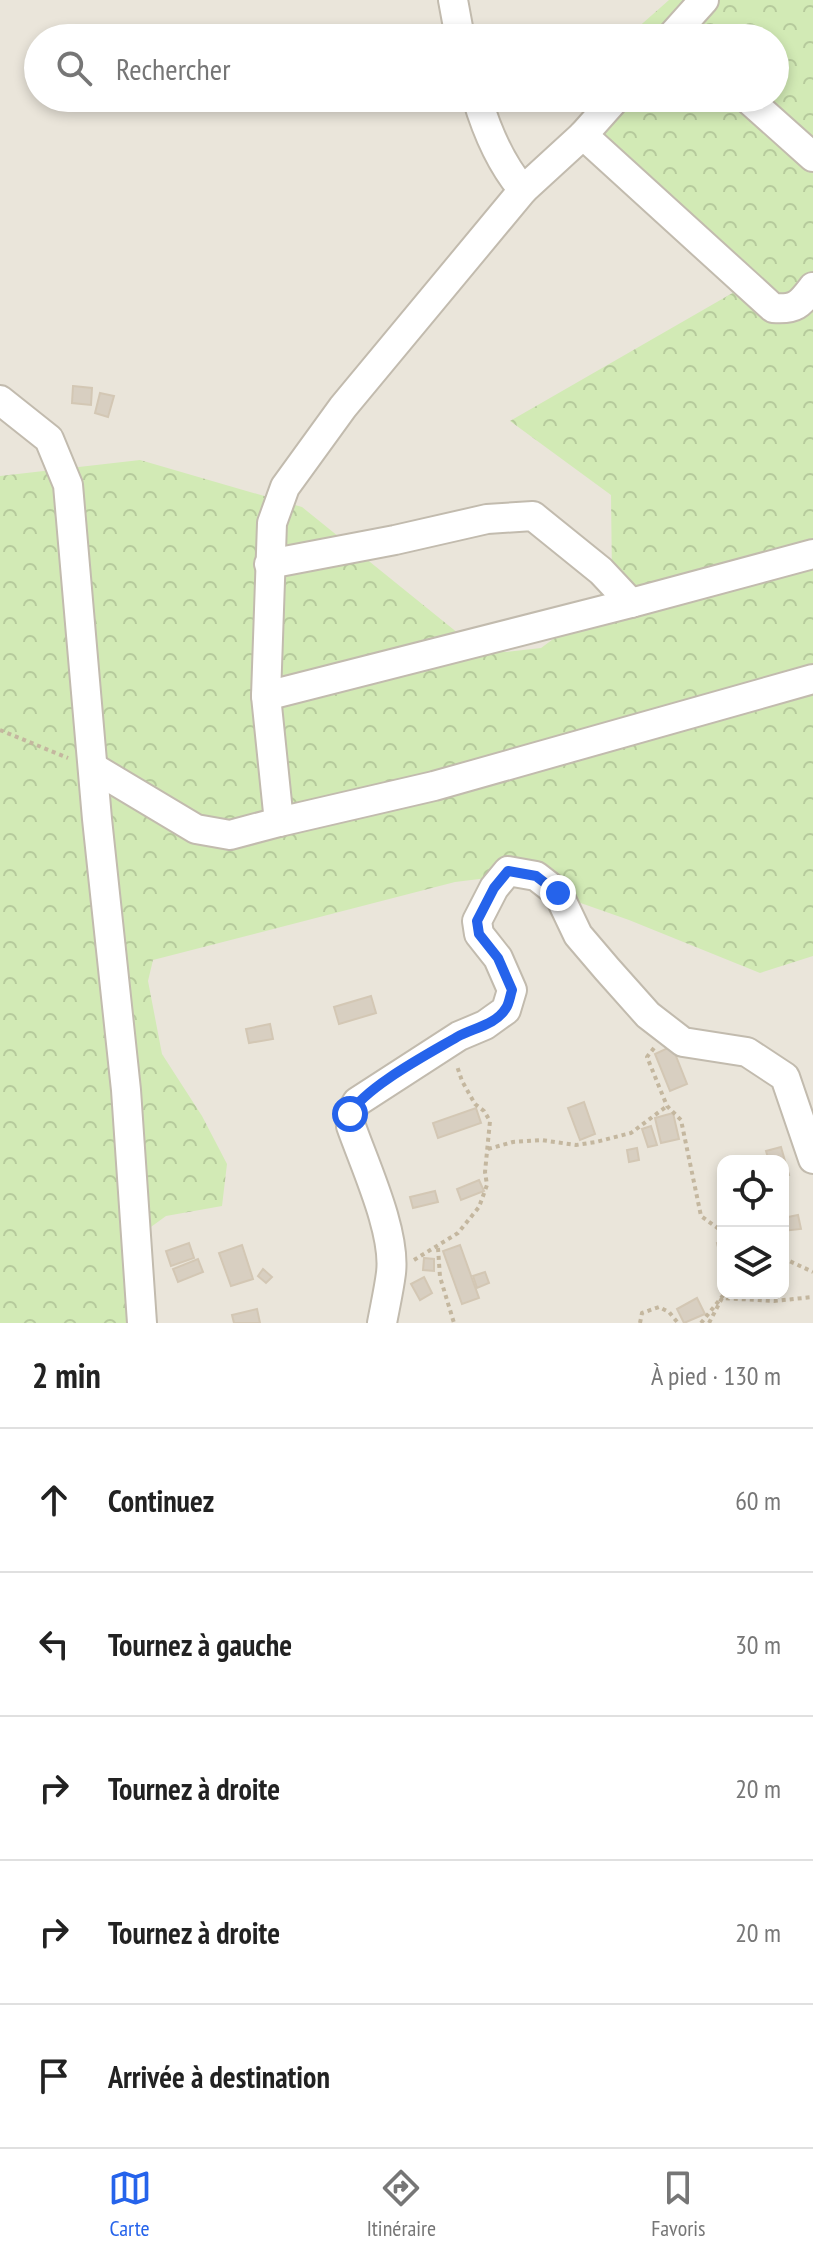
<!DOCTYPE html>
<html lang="fr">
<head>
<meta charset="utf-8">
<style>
  body { margin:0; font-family:"PT Sans Narrow",sans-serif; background:#f2f2f2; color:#222 }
  .controls { position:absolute; right:24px; bottom:24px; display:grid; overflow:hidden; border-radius:16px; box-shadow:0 4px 12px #0003 }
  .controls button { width:72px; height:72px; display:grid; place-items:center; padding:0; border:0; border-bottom:2px solid #e0e0e0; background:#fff; color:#222; font:40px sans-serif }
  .stop { position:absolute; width:24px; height:24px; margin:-18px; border:6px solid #2563eb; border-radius:50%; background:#fff }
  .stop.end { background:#2563eb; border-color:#fff; box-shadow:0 2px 8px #0008 }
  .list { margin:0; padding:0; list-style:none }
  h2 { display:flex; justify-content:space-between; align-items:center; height:104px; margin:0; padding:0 32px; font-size:34px }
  h2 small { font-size:26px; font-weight:400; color:#767676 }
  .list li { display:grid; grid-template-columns:52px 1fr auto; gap:24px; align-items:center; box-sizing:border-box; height:144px; padding:0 32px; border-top:2px solid #e0e0e0 }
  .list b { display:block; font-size:30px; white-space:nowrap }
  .list em { font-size:26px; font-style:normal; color:#767676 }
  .icon { flex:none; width:44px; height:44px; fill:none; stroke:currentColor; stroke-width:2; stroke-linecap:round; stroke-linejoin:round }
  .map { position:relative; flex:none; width:813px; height:1323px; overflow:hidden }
  .search { position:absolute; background:#fff; box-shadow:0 4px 12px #0003; left:24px; right:24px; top:24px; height:88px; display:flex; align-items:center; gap:20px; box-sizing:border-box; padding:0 28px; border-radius:44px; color:#767676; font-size:30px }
  .sheet { height:824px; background:#fff }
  nav { display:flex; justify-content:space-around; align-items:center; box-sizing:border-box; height:112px; border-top:2px solid #e0e0e0; background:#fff; font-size:22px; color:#767676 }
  nav a { display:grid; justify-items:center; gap:4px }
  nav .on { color:#2563eb }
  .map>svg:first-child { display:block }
  .residential { fill:#eae5da; fill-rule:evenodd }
  .forest { fill:url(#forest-crowns) }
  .building { fill:#d8cfc1; stroke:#d3c7b4; stroke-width:2 }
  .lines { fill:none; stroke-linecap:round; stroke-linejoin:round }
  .minor-casing { stroke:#c2bbae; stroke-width:32 }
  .path { stroke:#c4b79f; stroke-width:4; stroke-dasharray:4 4; stroke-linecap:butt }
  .minor { stroke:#fff; stroke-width:28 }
  .route { stroke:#2563eb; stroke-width:10 }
</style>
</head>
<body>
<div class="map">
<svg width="813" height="1323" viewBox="0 0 813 1323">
  <defs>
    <pattern id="forest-crowns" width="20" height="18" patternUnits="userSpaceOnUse" patternTransform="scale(2)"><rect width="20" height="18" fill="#d2eab5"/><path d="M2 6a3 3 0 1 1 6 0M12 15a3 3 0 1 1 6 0" fill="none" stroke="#b6ca9c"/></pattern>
  </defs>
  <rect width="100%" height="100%" fill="#f6f3ec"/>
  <path class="residential" d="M0,0h813v1323h-813zM38,38h737v60h-737zM723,1161h60v132h-60z"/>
  <polygon class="forest" points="669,0 813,0 813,956 760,973 629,920 504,876 455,882 153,960 148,981 162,1054 202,1116 227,1164 222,1206 166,1216 122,1248 141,1300 139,1323 0,1323 0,476 140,460 302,507 469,642 506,652 541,648 583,617 612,578 611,495 510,421 743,287 601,163 586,111 594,98 775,98 775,38 630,38 635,30"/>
  <g class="building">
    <polygon points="73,386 92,388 91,405 72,403"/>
    <polygon points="100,393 114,396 108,417 95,413"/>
    <polygon points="371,996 376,1013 339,1024 334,1007"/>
    <polygon points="270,1024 273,1039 249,1043 246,1029"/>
    <polygon points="672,1046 687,1084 670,1091 655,1054"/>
    <polygon points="584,1102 595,1134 580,1140 568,1108"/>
    <polygon points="476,1108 481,1123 438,1138 433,1123"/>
    <polygon points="673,1113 679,1139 661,1143 655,1118"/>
    <polygon points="651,1126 657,1145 648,1147 642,1129"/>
    <polygon points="781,1147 789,1175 783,1176 783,1161 769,1161 766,1151"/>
    <polygon points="637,1148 639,1160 629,1162 627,1150"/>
    <polygon points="479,1180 484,1191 461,1200 457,1189"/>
    <polygon points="435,1191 438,1202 413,1208 410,1197"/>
    <polygon points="798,1215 801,1229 783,1231 783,1218"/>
    <polygon points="723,1242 723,1259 721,1260 717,1243"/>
    <polygon points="189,1243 194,1258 171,1266 166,1251"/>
    <polygon points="242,1245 253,1279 231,1286 219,1253"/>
    <polygon points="460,1245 479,1298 462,1304 443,1251"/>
    <polygon points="424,1258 434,1259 434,1271 423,1270"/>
    <polygon points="198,1259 203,1272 178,1282 173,1269"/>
    <polygon points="263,1269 272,1277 266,1283 258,1276"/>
    <polygon points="485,1272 489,1283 477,1288 473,1276"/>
    <polygon points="424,1277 432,1293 420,1300 411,1284"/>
    <polygon points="697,1298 705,1314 684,1323 677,1309"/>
    <polygon points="257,1309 260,1323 234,1323 232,1315"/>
  </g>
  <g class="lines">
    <g class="minor-casing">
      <g id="minor">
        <polyline points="453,0 460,38"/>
        <polyline points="670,38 704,0"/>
        <path d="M477,98c10,34 23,65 46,92l-180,217 -58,80 -13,36 -6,173 13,126 155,-36 379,-107"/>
        <polyline points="747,98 813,157"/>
        <path d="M583,135l190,173c23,2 27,-4 40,-21"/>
        <polyline points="523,190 583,135 616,98"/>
        <polyline points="0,400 49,439 68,485 97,819 126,1090 142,1323"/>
        <polyline points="269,564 395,540 487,519 533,516 601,571 631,603 813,554"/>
        <polyline points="266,696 631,603"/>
        <polyline points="94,768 196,829 230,835 279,822"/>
        <path d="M382,1323c3,-16 7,-34 9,-50 5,-41 -26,-107 -40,-147l-1,-12 7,-12 102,-66 26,-11 21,-15 6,-20 -14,-32 -19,-24 -2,-13 17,-33 14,-17 28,5 22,17 20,42 29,34 41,46 35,27 64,10 38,25 28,82"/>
      </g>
    </g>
    <g class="path">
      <polyline points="0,730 68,758"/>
      <polyline points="654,1048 647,1057 667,1106 681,1120 701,1216 723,1232"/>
      <polyline points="488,1149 513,1142 541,1140 576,1145 596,1142 631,1133 667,1106"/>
      <polyline points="438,1248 440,1277 454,1323"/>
      <polyline points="783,1258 813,1272"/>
      <polyline points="414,1260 458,1233 479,1207 487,1185 485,1172 490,1121 484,1111 475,1104 462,1081 457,1066"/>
      <polyline points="640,1323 642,1313 659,1307 669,1312 678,1323"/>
      <polyline points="701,1323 725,1293"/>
      <polyline points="709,1323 722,1298 774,1301 813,1297"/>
    </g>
    <use href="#minor" class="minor"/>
  </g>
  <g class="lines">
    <path class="route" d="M350,1114c15,-27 80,-61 107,-77 16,-9 39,-12 49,-29 3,-4 4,-12 6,-18l-14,-32 -19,-24 -2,-13 17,-33 14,-17 28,5 22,17"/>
  </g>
</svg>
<div class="controls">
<button><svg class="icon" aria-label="locate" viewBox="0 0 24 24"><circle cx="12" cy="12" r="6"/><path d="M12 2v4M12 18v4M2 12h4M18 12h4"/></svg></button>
<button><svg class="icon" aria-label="layers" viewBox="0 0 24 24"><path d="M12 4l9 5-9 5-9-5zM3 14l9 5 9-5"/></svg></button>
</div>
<div class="stop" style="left:350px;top:1114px"></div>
<div class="stop end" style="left:558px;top:893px"></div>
<div class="search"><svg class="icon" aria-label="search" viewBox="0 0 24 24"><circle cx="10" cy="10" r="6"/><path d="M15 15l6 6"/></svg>Rechercher</div>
</div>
<section class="sheet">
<h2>2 min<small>À pied · 130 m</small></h2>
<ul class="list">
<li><svg class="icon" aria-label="ahead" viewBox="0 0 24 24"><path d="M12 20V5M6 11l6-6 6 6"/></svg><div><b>Continuez</b></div><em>60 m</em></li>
<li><svg class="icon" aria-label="left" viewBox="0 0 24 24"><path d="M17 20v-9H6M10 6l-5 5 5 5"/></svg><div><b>Tournez à gauche</b></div><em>30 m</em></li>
<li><svg class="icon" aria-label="right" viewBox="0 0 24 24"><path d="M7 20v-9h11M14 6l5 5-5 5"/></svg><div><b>Tournez à droite</b></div><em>20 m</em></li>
<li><svg class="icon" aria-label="right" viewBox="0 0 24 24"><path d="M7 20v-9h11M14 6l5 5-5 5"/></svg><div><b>Tournez à droite</b></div><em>20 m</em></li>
<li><svg class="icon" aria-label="arrive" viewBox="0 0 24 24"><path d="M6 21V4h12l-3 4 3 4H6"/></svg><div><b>Arrivée à destination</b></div></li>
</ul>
</section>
<nav>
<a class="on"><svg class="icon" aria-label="map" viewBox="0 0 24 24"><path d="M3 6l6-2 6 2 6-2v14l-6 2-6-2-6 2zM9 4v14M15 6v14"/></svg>Carte</a>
<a><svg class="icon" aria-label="directions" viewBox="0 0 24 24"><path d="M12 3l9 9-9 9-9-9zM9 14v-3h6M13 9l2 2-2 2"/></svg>Itinéraire</a>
<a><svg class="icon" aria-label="saved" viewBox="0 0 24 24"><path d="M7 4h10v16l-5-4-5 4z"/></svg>Favoris</a>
</nav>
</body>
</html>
